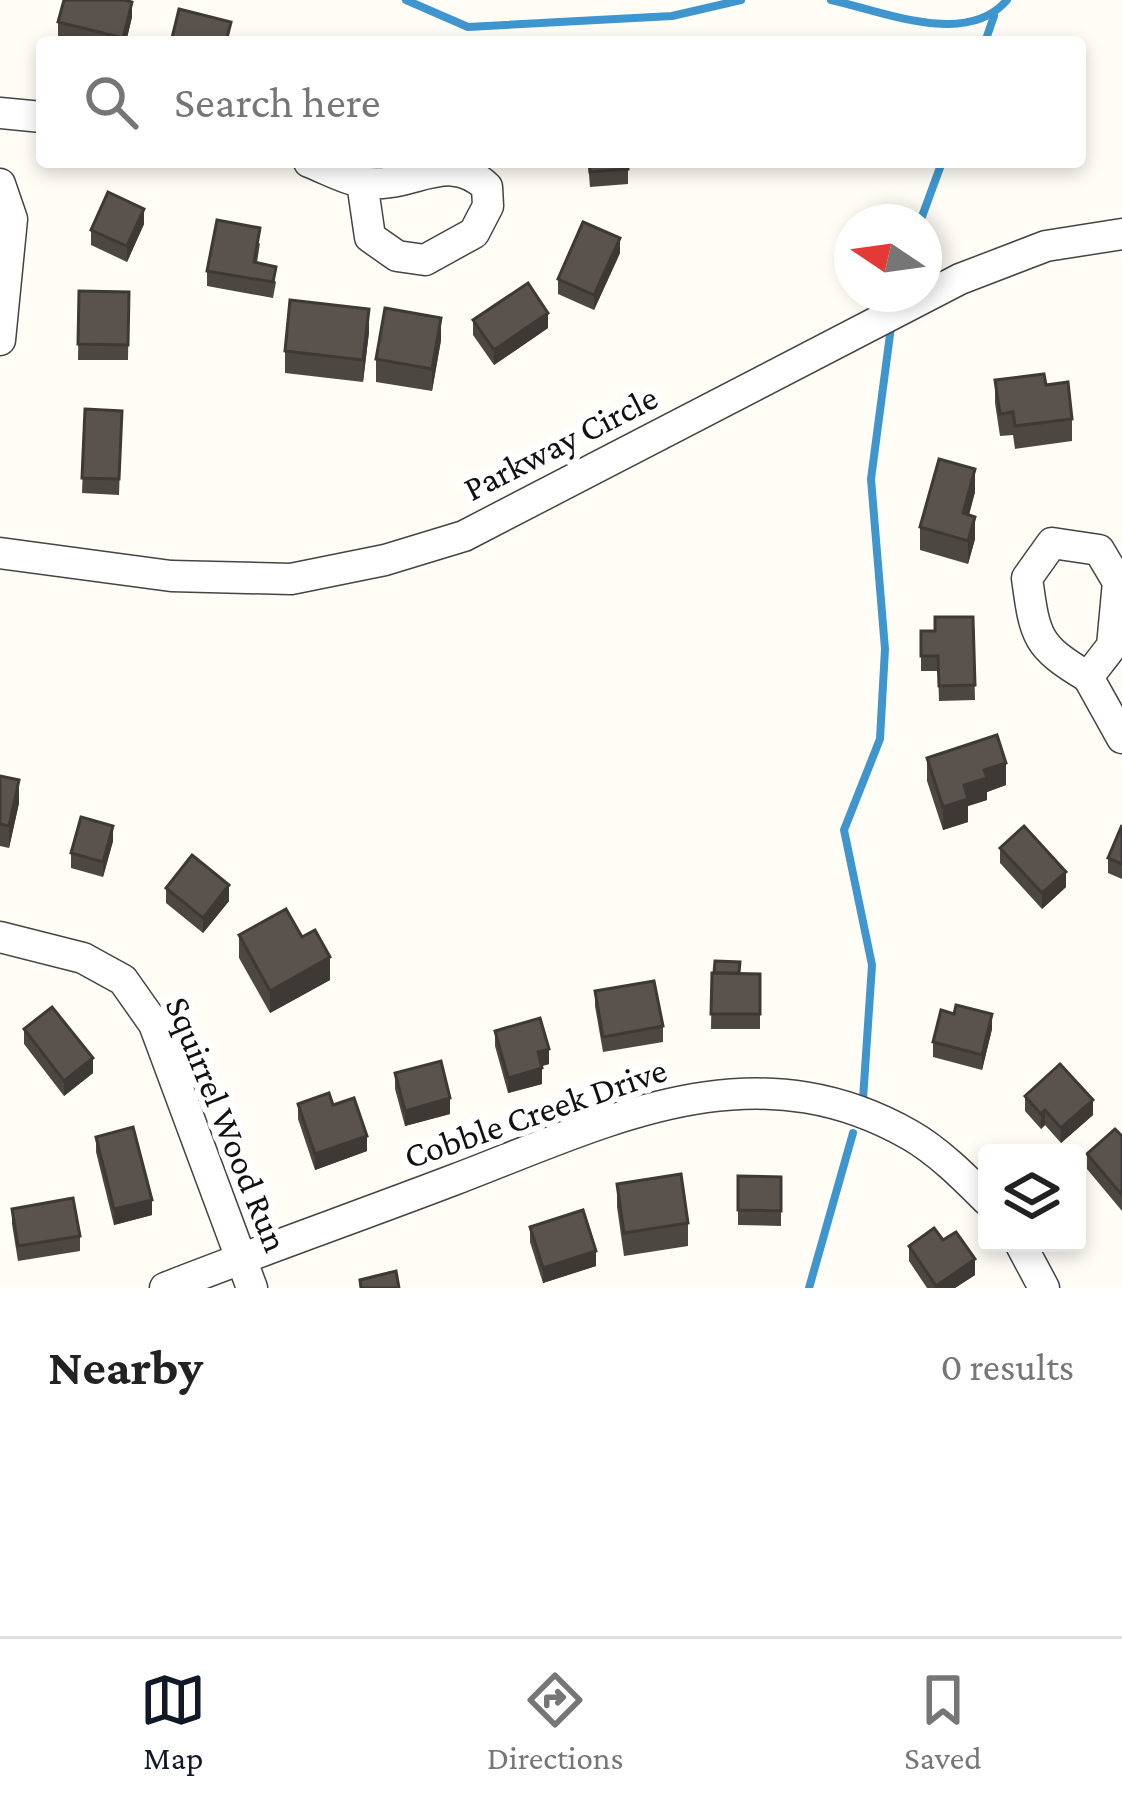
<!DOCTYPE html>
<html lang="en">
<head>
<meta charset="utf-8">
<style>
  :root { --surface:#fff; --page:#f6f6f6; --text:#222; --muted:#767676; --line:#e0e0e0; --accent:#111827 }
  body { margin:0; font-family:"Crimson Pro",serif; background:var(--page); color:var(--text) }
  .controls { position:absolute; right:36px; bottom:36px; display:grid; overflow:hidden; border-radius:12px; box-shadow:0 6px 18px #0003 }
  .controls button { width:108px; height:108px; display:grid; place-items:center; padding:0; border:0; border-bottom:3px solid var(--line); background:var(--surface); color:var(--text); font:60px sans-serif }
  .compass { position:absolute; left:834px; top:204px; width:108px; height:108px; border-radius:50%; background:var(--surface); box-shadow:0 6px 18px #0003; rotate:283deg }
  .list { margin:0; padding:0; list-style:none }
  h2 { display:flex; justify-content:space-between; align-items:center; height:156px; margin:0; padding:0 48px; font-size:51px }
  h2 small { font-size:39px; font-weight:400; color:var(--muted) }
  .icon { flex:none; width:66px; height:66px; fill:none; stroke:currentColor; stroke-width:2; stroke-linecap:round; stroke-linejoin:round }
  .map { position:relative; flex:none; width:1122px; height:1288px; overflow:hidden }
  .search { position:absolute; background:var(--surface); box-shadow:0 6px 18px #0003; left:36px; right:36px; top:36px; height:132px; display:flex; align-items:center; gap:30px; box-sizing:border-box; padding:0 42px; border-radius:12px; color:var(--muted); font-size:45px }
  .sheet { height:348px; background:var(--surface) }
  nav { display:flex; justify-content:space-around; align-items:center; box-sizing:border-box; height:168px; border-top:3px solid var(--line); background:var(--surface); font-size:33px; color:var(--muted) }
  nav a { display:grid; justify-items:center; gap:6px }
  nav .on { color:var(--accent) }
  .map>svg:first-child { display:block }
  .lines { fill:none; stroke-linecap:round; stroke-linejoin:round }
  .stream { stroke:#3f96cf; stroke-width:8 }
  .minor-casing { stroke:#444; stroke-width:33 }
  .minor { stroke:#fff; stroke-width:30 }
  .wall { fill:#4d4742 }
  .shaded-wall { fill:#3f3936 }
  .building { fill:#5a524d; stroke:#3f3936; stroke-width:3 }
  .labels { text-anchor:middle; stroke-width:12; stroke-linejoin:round; paint-order:stroke }
  .street-label { font-size:36px; fill:#111; stroke:#fff }
</style>
</head>
<body>
<div class="map">
<svg width="1122" height="1288" viewBox="0 0 1122 1288">
  <rect width="100%" height="100%" fill="#fffdf5"/>
  <g class="lines">
    <g class="stream">
      <path d="M406 0 468 27 672 16 741 0"/>
      <path d="M831 0C882 11 967 48 1007 0"/>
      <path d="M985 42 994 16"/>
      <path d="M920 222 942 162"/>
      <path d="M863 1099 872 965 844 830 880 739 885 649 871 479 891 327"/>
      <path d="M809 1288 853 1133"/>
    </g>
    <g class="minor-casing">
      <g id="minor">
        <path d="M0 113 42 117"/>
        <path d="M309 162C325 168 344 179 362 182 410 191 447 148 487 187L488 206 474 233 425 260 397 256 370 237 362 182"/>
        <path d="M0 184 12 219 0 340"/>
        <path d="M1052 543 1099 550 1118 582 1112 646 1088 677C1036 646 1035 637 1027 578Z"/>
        <path d="M0 553 171 576 291 579 385 560 464 536 960 279 1046 246 1122 234"/>
        <path d="M1088 677 1122 738"/>
        <path d="M0 937 83 958 123 980 154 1024 252 1288"/>
        <path d="M1020 1243 1044 1288"/>
        <path d="M165 1288C262 1250 359 1216 456 1179 608 1121 752 1045 910 1135 938 1151 964 1177 987 1200"/>
      </g>
    </g>
    <use href="#minor" class="minor"/>
  </g>
  <g class="wall">
    <path d="M132 17 126 42H77L58 37V22Z"/>
    <path d="M588 162H628V184L590 187Z"/>
    <path d="M144 224 127 262 91 245V230Z"/>
    <path d="M260 243 257 263 276 282 273 298 207 286V271Z"/>
    <path d="M620 253 594 310 558 294V279Z"/>
    <path d="M79 291 129 292 128 360H78Z"/>
    <path d="M473 320 548 328 494 365 473 335Z"/>
    <path d="M369 332 363 382 285 373V351Z"/>
    <path d="M441 340 432 391 376 382V359Z"/>
    <path d="M995 380 1046 385 1072 419V441L1015 449 1013 435 1000 436 995 403Z"/>
    <path d="M85 409 122 411 119 495 82 493Z"/>
    <path d="M975 492 969 515 975 539 968 564 920 550V527Z"/>
    <path d="M973 617 975 700 939 701 938 671H921V631H935Z"/>
    <path d="M927 758 1006 785 987 792V800L968 806V822L943 830 927 781Z"/>
    <path d="M0 776 19 803 9 848 0 846Z"/>
    <path d="M1122 825V879L1108 873V858Z"/>
    <path d="M113 841 103 877 71 868V853Z"/>
    <path d="M1000 848 1066 887 1042 909 1000 863Z"/>
    <path d="M166 888 229 901 203 933 166 903Z"/>
    <path d="M239 935 302 937 330 980 270 1013 239 958Z"/>
    <path d="M712 973 760 974V1029H711Z"/>
    <path d="M595 991 663 1026V1042L603 1052 595 1006Z"/>
    <path d="M24 1029 93 1073 64 1096 24 1044Z"/>
    <path d="M992 1029 982 1070 933 1057V1042Z"/>
    <path d="M495 1031 549 1064 542 1066V1084L508 1093 495 1046Z"/>
    <path d="M395 1073 450 1114 405 1126 395 1089Z"/>
    <path d="M1025 1096 1093 1115 1061 1143 1045 1125 1041 1129 1025 1111Z"/>
    <path d="M298 1104 333 1105 367 1151 315 1170 298 1119Z"/>
    <path d="M1122 1136V1211L1087 1169V1154Z"/>
    <path d="M96 1137 152 1215 114 1225 96 1152Z"/>
    <path d="M738 1176 781 1177V1226L738 1225Z"/>
    <path d="M617 1184 688 1223V1246L624 1256 617 1207Z"/>
    <path d="M12 1209 80 1236V1251L18 1261 12 1224Z"/>
    <path d="M530 1227 596 1266 543 1283 530 1242Z"/>
    <path d="M943 1240 975 1275 955 1288H927L909 1261V1246Z"/>
  </g>
  <g class="shaded-wall">
    <path d="M132 2V17L126 42H123Z"/>
    <path d="M144 209V224L127 262V246Z"/>
    <path d="M620 238V253L594 310V295Z"/>
    <path d="M369 309V332L363 382V360Z"/>
    <path d="M548 313V328L494 365V350Z"/>
    <path d="M441 318V340L432 391V369Z"/>
    <path d="M975 469V492L963 536V513Z"/>
    <path d="M975 517V539L968 564V541Z"/>
    <path d="M1006 763V785L987 792V800L968 806V822L943 830V807L964 785 984 770Z"/>
    <path d="M19 780V803L9 848V826Z"/>
    <path d="M113 826V841L103 877V862Z"/>
    <path d="M1066 872V887L1042 909V893Z"/>
    <path d="M229 885V901L203 933V918Z"/>
    <path d="M330 957V980L270 1013V991Z"/>
    <path d="M992 1014V1029L982 1070V1055Z"/>
    <path d="M549 1049V1064L538 1067V1052Z"/>
    <path d="M93 1058V1073L64 1096V1081Z"/>
    <path d="M542 1068V1084L508 1093V1078Z"/>
    <path d="M450 1098V1114L405 1126V1111Z"/>
    <path d="M1093 1100V1115L1061 1143V1128Z"/>
    <path d="M1045 1110V1125L1041 1129V1114Z"/>
    <path d="M367 1136V1151L315 1170V1154Z"/>
    <path d="M152 1200V1215L114 1225V1209Z"/>
    <path d="M596 1251V1266L543 1283V1268Z"/>
    <path d="M975 1259V1275L955 1288H936V1286Z"/>
  </g>
  <g class="building">
    <path d="M64 0H124L132 2 123 38 58 22Z"/>
    <path d="M179 9 231 22 226 42H171Z"/>
    <path d="M589 162H628V169L590 172Z"/>
    <path d="M108 192 144 209 127 246 91 230Z"/>
    <path d="M217 220 260 228 254 262 276 267 273 282 207 271Z"/>
    <path d="M583 222 620 238 594 295 558 279Z"/>
    <path d="M528 283 548 313 494 350 473 320Z"/>
    <path d="M79 291 129 292 128 345 78 344Z"/>
    <path d="M290 300 369 309 363 360 285 351Z"/>
    <path d="M385 308 441 318 432 369 376 359Z"/>
    <path d="M1044 374 1046 385 1068 382 1072 419 1015 426 1013 412 1000 414 995 380Z"/>
    <path d="M85 409 122 411 119 479 82 478Z"/>
    <path d="M939 459 975 469 963 513 975 517 968 541 920 527Z"/>
    <path d="M935 617H973L975 685 939 686 938 656H921V631H935Z"/>
    <path d="M997 735 1006 763 984 770 987 778 964 785 968 799 943 807 927 758Z"/>
    <path d="M0 776 19 780 9 826 0 824Z"/>
    <path d="M81 817 113 826 103 862 71 853Z"/>
    <path d="M1122 825V864L1108 858Z"/>
    <path d="M1024 826 1066 872 1042 893 1000 848Z"/>
    <path d="M192 855 229 885 203 918 166 888Z"/>
    <path d="M286 909 302 937 315 930 330 957 270 991 239 935Z"/>
    <path d="M715 961 740 962 739 973H714Z"/>
    <path d="M712 973 760 974V1014H711Z"/>
    <path d="M654 981 663 1026 603 1037 595 991Z"/>
    <path d="M956 1005 992 1014 982 1055 933 1042 941 1010 954 1014Z"/>
    <path d="M52 1007 93 1058 64 1081 24 1029Z"/>
    <path d="M540 1018 549 1049 538 1052 542 1068 508 1078 495 1031Z"/>
    <path d="M441 1061 450 1098 405 1111 395 1073Z"/>
    <path d="M1060 1064 1093 1100 1061 1128 1045 1110 1041 1114 1025 1096Z"/>
    <path d="M329 1093 333 1105 354 1098 367 1136 315 1154 298 1104Z"/>
    <path d="M133 1127 152 1200 114 1209 96 1137Z"/>
    <path d="M1115 1129 1122 1136V1195L1087 1154Z"/>
    <path d="M681 1174 688 1223 624 1233 617 1184Z"/>
    <path d="M738 1176 781 1177V1211L738 1210Z"/>
    <path d="M73 1198 80 1236 18 1246 12 1209Z"/>
    <path d="M583 1210 596 1251 543 1268 530 1227Z"/>
    <path d="M934 1228 943 1240 956 1232 975 1259 936 1286 909 1246Z"/>
    <path d="M396 1271 399 1288H361L360 1280Z"/>
  </g>
  <g class="labels">
    <g class="street-label">
      <text transform="translate(560 442) rotate(-27)" y="13">Parkway Circle</text>
      <text transform="translate(535 1112) rotate(-19)" y="13">Cobble Creek Drive</text>
      <text transform="translate(228 1124) rotate(68)" y="13">Squirrel Wood Run</text>
    </g>
  </g>
</svg>
<div class="controls">
<button><svg class="icon" aria-label="layers" viewBox="0 0 24 24"><path d="M12 4l9 5-9 5-9-5zM3 14l9 5 9-5"/></svg></button>
</div>
<svg class="compass" viewBox="-18 -18 36 36"><path d="M0-13l5 13h-10z" fill="#e53935"/><path d="M0 13l5-13h-10z" fill="#767676"/></svg>
<div class="search"><svg class="icon" aria-label="search" viewBox="0 0 24 24"><circle cx="10" cy="10" r="6"/><path d="M15 15l6 6"/></svg>Search here</div>
</div>
<section class="sheet">
<h2>Nearby<small>0 results</small></h2>
<ul class="list">
</ul>
</section>
<nav>
<a class="on"><svg class="icon" aria-label="map" viewBox="0 0 24 24"><path d="M3 6l6-2 6 2 6-2v14l-6 2-6-2-6 2zM9 4v14M15 6v14"/></svg>Map</a>
<a><svg class="icon" aria-label="directions" viewBox="0 0 24 24"><path d="M12 3l9 9-9 9-9-9zM9 14v-3h6M13 9l2 2-2 2"/></svg>Directions</a>
<a><svg class="icon" aria-label="saved" viewBox="0 0 24 24"><path d="M7 4h10v16l-5-4-5 4z"/></svg>Saved</a>
</nav>
</body>
</html>
